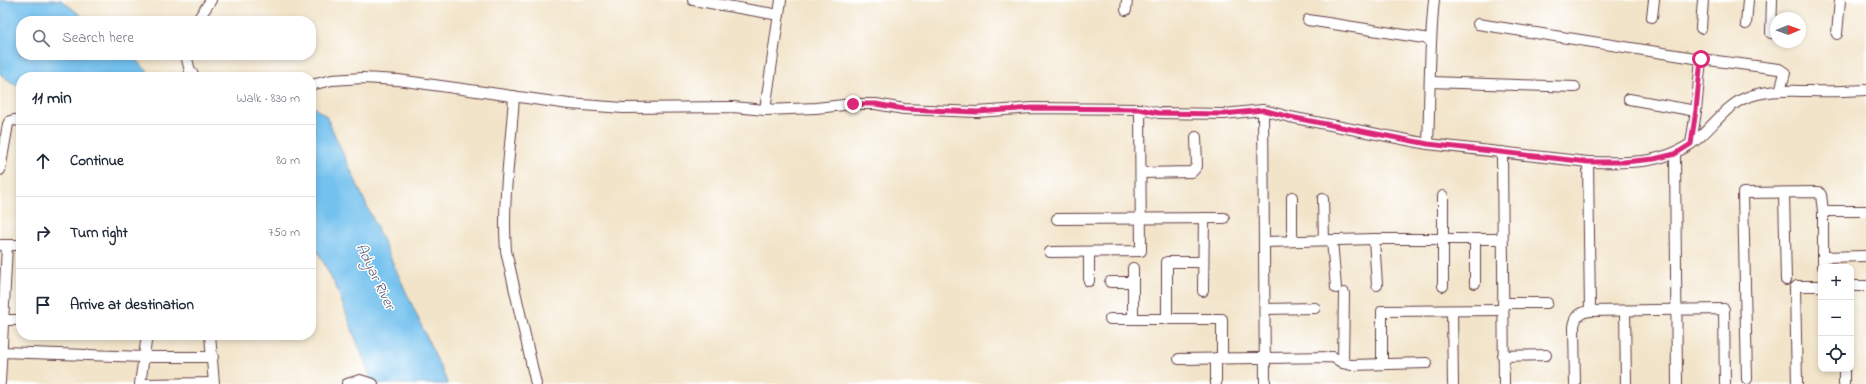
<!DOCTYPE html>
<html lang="en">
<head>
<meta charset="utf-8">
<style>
  :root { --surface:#fff; --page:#f6f6f7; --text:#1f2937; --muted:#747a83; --line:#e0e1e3 }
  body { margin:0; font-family:"Indie Flower",sans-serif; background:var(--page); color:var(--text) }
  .controls { position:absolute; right:12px; bottom:12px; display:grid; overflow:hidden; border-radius:8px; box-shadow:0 2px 6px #0003 }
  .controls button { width:36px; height:36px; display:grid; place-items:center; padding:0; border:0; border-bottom:1px solid var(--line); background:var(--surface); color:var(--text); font:20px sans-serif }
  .compass { position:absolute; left:1770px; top:12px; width:36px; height:36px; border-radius:50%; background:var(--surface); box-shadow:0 2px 6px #0003; rotate:89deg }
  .stop { position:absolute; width:12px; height:12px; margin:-9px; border:3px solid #db2777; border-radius:50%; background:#fff }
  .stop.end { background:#db2777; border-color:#fff; box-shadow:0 1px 4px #0008 }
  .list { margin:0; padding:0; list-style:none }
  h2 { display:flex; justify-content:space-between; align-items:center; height:52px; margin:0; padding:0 16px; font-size:17px }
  h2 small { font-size:13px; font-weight:400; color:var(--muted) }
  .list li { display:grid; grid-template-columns:26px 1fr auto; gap:12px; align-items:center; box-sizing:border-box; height:72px; padding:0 16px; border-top:1px solid var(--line) }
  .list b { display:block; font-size:15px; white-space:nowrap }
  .list em { font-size:13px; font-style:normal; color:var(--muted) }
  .icon { flex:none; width:22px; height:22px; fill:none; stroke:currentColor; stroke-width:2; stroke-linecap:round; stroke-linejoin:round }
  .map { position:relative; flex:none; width:1866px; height:384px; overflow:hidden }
  .search { position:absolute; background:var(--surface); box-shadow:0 2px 6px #0003; left:16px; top:16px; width:300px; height:44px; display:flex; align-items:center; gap:10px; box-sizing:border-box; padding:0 14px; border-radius:16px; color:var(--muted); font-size:15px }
  .panel { position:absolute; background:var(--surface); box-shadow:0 2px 6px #0003; left:16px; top:72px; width:300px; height:268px; border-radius:16px }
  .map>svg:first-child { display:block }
  .water { fill:#73c1ee; stroke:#5e708c }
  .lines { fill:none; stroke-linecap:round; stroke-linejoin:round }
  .minor-casing { stroke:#633d43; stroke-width:12 }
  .minor { stroke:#fff; stroke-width:10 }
  .route { stroke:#db2777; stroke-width:5 }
  .labels { text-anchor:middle; stroke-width:3; stroke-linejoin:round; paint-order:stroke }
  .water-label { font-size:15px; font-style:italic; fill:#58586f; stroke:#fff }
</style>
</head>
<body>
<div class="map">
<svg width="1866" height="384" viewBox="0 0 1866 384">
  <rect width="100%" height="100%" fill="#fff"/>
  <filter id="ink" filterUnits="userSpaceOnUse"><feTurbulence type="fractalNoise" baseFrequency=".025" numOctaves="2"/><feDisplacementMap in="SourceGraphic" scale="8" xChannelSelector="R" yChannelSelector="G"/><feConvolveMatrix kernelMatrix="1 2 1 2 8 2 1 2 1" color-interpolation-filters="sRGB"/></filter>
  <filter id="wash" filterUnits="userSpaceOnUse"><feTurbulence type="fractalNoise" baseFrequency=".012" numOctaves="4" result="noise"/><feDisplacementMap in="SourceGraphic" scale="16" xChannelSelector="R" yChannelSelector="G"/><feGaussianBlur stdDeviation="0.9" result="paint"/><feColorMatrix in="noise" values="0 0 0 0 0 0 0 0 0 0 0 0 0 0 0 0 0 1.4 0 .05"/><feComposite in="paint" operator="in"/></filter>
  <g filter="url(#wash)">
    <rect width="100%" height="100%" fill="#f2e4c9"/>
    <g class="water">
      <path d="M0 0H61L88 21H21V55H130L154 77H21V89L0 74Z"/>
      <path d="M311 105 326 116 448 384H373L337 289 311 238Z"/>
    </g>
  </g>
  <g filter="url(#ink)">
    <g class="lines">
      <g class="minor-casing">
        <g id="minor">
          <path d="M693 0 779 15"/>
          <path d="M1126 10 1127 0"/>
          <path d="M1652 17 1654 0"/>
          <path d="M1308 20 1430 39"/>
          <path d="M197 21 211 0"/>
          <path d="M1478 24 1701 59 1779 69 1785 73 1780 91"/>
          <path d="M1746 24 1748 0"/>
          <path d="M1701 28 1703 0"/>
          <path d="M1771 33 1772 0"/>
          <path d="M1837 34 1840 0"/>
          <path d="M186 55 190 71 195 77"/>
          <path d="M1431 82 1575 87"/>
          <path d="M311 85 332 80 363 78 398 80 569 104 623 108 733 107 765 110 816 108 853 104H876L904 109 977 112 1032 108 1140 109 1159 113 1224 114 1263 110 1290 117 1428 144 1588 162C1630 163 1669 165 1702 135 1716 122 1728 105 1745 98 1766 89 1790 91 1811 91 1830 92 1848 91 1866 90"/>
          <path d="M514 96C511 148 502 199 506 251L536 384"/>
          <path d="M1629 99 1696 111"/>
          <path d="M765 110 781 0"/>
          <path d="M1263 110 1265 384"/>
          <path d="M1428 144C1430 96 1429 48 1434 0"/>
          <path d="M1691 144 1696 111 1701 59"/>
          <path d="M1502 152 1504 384"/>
          <path d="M1675 154 1677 384"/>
          <path d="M1588 162 1590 311"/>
          <path d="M0 170 8 124 10 121 14 120 21 121"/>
          <path d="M1141 173 1192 172 1197 166 1196 137"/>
          <path d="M1784 193 1786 280"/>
          <path d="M1292 197V241"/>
          <path d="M1323 199 1324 240"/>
          <path d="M1823 211V267"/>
          <path d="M1057 219 1224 218"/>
          <path d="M1374 239 1377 285"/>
          <path d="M1475 239V283"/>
          <path d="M1332 240 1336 288"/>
          <path d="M1264 242 1374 239H1502"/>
          <path d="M1 245H21"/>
          <path d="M1050 252 1141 251 1140 109"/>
          <path d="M1823 257 1866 256"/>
          <path d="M1089 281V252"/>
          <path d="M1110 282H1133"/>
          <path d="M1443 286V196"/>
          <path d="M1851 286H1866"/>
          <path d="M1203 291 1204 218"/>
          <path d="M1503 303H1547"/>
          <path d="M1265 309 1315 308"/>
          <path d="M1452 311 1453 384"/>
          <path d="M1625 311 1626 384"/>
          <path d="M1110 319H1222V358"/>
          <path d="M1133 319V268"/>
          <path d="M1167 319V262H1203"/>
          <path d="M4 320H21"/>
          <path d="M210 335 214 384"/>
          <path d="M2 352 144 357H213"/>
          <path d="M1503 356 1546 355"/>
          <path d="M1216 358V384"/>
          <path d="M1179 359 1333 357 1343 363 1351 365 1427 363"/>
          <path d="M1343 363 1344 293"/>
          <path d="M1382 364V311L1503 310"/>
          <path d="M1844 369V384"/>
          <path d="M1747 379 1743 193 1819 192 1821 195 1823 211H1866"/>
          <path d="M0 383 7 246"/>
          <path d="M140 384 214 383"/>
          <path d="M140 384 147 335"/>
          <path d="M347 384 360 380 373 384"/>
          <path d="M1575 384 1574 327C1575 317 1580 312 1590 311L1724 309 1725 384"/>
          <path d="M1797 384 1795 288 1797 286H1821"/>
        </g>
      </g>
      <use href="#minor" class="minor"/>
    </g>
  </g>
  <g class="lines" filter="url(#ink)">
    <path class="route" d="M853 104H876L904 109 977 112 1032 108 1140 109 1158 113 1224 114 1263 110 1290 117 1428 144 1588 162H1624L1654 159 1675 154 1691 144 1696 110 1701 59"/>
  </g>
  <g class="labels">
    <g class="water-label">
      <text transform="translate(376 276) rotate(64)" y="5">Adyar River</text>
    </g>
  </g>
</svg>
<div class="controls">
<button>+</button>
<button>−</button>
<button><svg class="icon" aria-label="locate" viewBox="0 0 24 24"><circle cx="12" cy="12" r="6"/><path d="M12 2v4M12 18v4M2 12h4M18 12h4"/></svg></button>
</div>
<svg class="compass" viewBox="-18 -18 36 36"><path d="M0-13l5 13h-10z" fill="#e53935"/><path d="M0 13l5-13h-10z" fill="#747a83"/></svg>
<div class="stop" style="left:1701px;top:59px"></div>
<div class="stop end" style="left:853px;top:104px"></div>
<div class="search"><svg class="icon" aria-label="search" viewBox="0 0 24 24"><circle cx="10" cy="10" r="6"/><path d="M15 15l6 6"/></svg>Search here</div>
<section class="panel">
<h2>11 min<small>Walk · 830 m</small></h2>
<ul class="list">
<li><svg class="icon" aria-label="ahead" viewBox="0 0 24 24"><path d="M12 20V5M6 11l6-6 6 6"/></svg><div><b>Continue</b></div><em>80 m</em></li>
<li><svg class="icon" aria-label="right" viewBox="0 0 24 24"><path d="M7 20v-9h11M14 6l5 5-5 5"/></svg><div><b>Turn right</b></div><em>750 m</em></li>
<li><svg class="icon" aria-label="arrive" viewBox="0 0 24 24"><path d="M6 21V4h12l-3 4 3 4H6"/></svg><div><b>Arrive at destination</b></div></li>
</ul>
</section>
</div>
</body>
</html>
